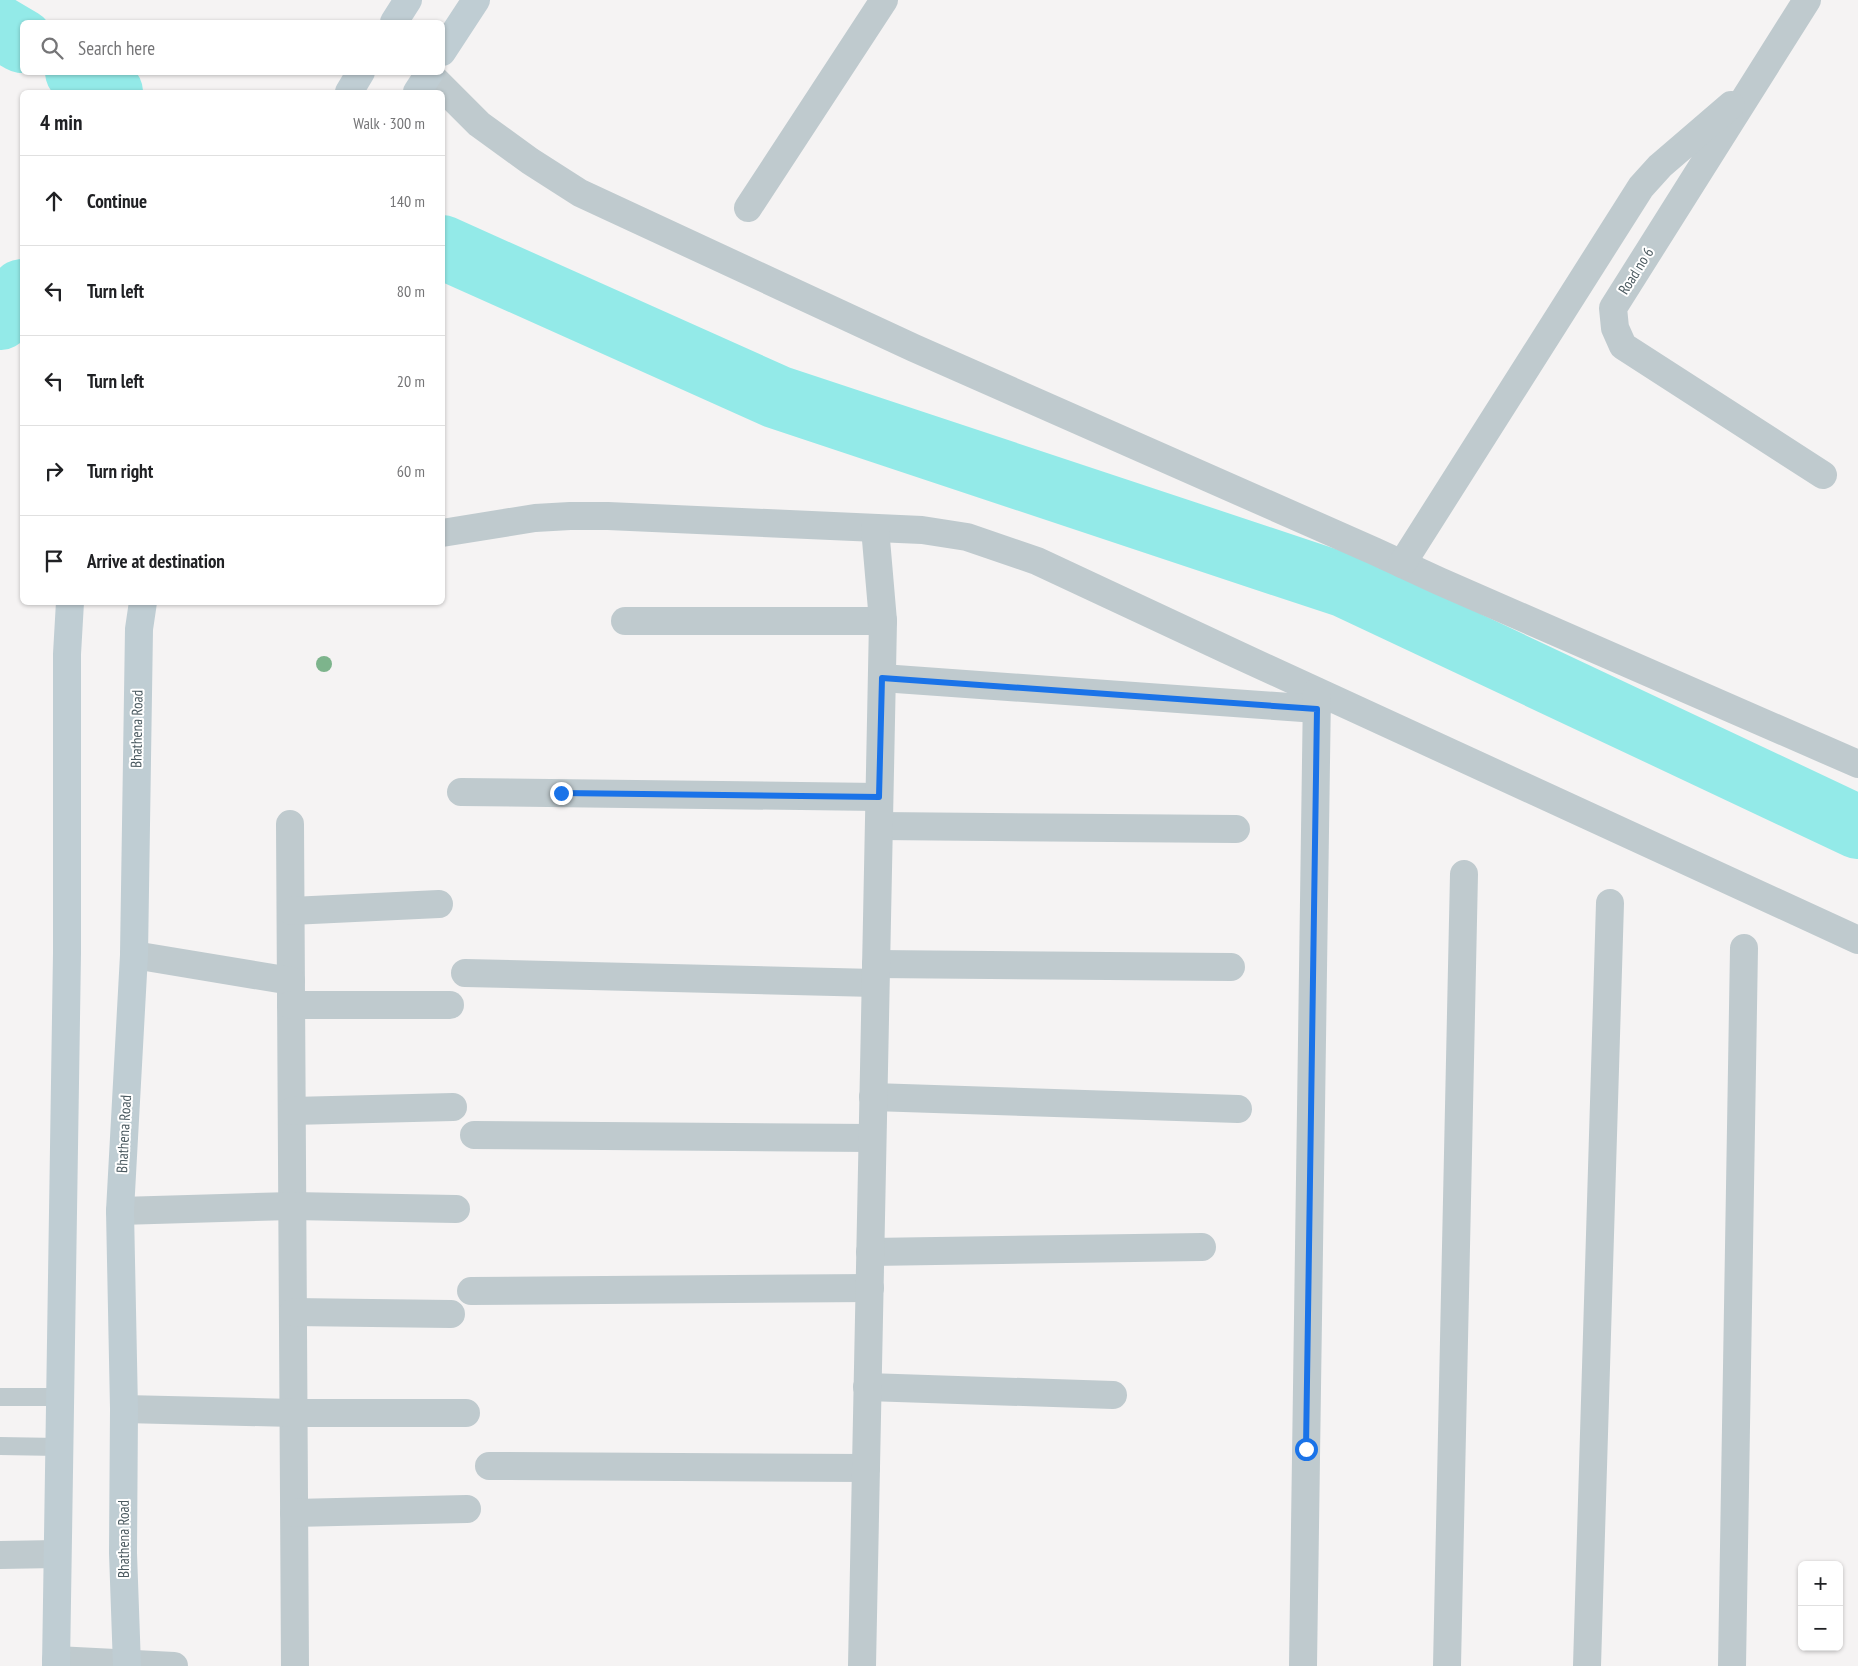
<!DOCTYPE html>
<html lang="en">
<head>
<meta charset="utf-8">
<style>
  :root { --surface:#fff; --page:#f6f6f6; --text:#202124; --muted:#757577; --line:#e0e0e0 }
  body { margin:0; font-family:"PT Sans Narrow",sans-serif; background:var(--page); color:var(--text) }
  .controls { position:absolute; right:15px; bottom:15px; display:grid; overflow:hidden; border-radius:8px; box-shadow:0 1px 4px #0004 }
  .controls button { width:45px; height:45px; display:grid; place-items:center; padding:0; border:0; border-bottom:1px solid var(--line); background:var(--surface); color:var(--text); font:25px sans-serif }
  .stop { position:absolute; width:15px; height:15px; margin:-11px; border:4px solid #1a73e8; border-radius:50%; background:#fff }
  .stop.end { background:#1a73e8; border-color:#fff; box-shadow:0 1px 5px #0008 }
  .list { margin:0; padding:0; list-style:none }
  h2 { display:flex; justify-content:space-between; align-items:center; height:65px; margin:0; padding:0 20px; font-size:21px }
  h2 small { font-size:16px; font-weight:400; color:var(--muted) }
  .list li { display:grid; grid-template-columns:32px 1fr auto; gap:15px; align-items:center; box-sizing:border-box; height:90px; padding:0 20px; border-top:1px solid var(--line) }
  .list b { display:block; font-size:19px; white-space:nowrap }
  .list em { font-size:16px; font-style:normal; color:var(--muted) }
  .icon { flex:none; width:28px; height:28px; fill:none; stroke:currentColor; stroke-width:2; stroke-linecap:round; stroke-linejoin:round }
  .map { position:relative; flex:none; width:1858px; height:1666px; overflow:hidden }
  .search { position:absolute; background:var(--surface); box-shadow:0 1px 4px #0004; left:20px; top:20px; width:425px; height:55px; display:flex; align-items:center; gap:12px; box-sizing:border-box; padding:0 18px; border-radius:8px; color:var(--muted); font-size:19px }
  .panel { position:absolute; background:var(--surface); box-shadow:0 1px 4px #0004; left:20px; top:90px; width:425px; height:515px; border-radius:8px }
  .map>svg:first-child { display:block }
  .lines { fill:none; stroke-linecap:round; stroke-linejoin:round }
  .river { stroke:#93eae8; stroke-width:64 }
  .lane { stroke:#bfcace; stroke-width:18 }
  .street { stroke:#bfcace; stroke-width:28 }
  .secondary { stroke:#bfcdd3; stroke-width:28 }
  .tree { fill:#7db48c }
  .route { stroke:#1a73e8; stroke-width:6 }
  .labels { text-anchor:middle; stroke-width:4; stroke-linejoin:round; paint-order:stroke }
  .street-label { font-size:15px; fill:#4b5a60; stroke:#fff }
</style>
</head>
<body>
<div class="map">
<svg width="1858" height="1666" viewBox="0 0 1858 1666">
  <rect width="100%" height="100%" fill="#f5f3f3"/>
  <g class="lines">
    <g class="river">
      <path d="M0 28 22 41"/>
      <path d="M77 72 111 92"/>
      <path d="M442 247 777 397 1346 586 1858 827"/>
      <path d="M0 318 22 291"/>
    </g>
    <g class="lane">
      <path d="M0 1397H60"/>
      <path d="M0 1446 59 1447"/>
    </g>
    <g class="street">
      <path d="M1807 0 1613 308 1615 328 1623 346 1823 475"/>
      <path d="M429 74 479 124 530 161 580 193 914 348 1374 551 1439 581 1858 764"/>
      <path d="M748 208 884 0"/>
      <path d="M442 533 535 518 570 516H608L922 530 967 537 1037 561 1236 654 1858 940"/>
      <path d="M1402 564 1641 187 1660 166 1731 105"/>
      <path d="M625 621H883"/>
      <path d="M882 678 1317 709"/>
      <path d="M461 792 879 797"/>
      <path d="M290 824 295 1666"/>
      <path d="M879 826 1236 829"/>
      <path d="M291 911 439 904"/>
      <path d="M134 955 291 981"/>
      <path d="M876 964 1231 967"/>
      <path d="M465 973 875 983"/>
      <path d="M291 1005H450"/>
      <path d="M873 1097 1238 1109"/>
      <path d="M292 1111 453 1107"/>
      <path d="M474 1135 872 1138"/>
      <path d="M120 1211 292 1206 456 1209"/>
      <path d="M870 1252 1202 1247"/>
      <path d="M471 1291 870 1288"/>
      <path d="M293 1312 451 1314"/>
      <path d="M867 1387 1113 1395"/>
      <path d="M124 1409 293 1413H466"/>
      <path d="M489 1466 866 1468"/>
      <path d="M294 1513 467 1509"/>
      <path d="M0 1555 57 1554"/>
      <path d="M56 1660 174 1666"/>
      <path d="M862 1666 883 621 875 528"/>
      <path d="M1303 1666 1317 692"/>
      <path d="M1447 1666 1464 874"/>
      <path d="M1587 1666 1610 903"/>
      <path d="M1732 1666 1744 948"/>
    </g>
    <g class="secondary">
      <path d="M394 22 408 0"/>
      <path d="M442 52 476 0"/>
      <path d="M349 92 361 72"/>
      <path d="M417 92 430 72"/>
      <path d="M56 1666 67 953V654L70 602"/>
      <path d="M127 1666 123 1553 124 1409 120 1211 134 955 139 629 143 602"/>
    </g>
  </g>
  <circle class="tree" cx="324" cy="664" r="8"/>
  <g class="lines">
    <path class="route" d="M561 793 879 797 882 678 1317 709 1306 1449"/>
  </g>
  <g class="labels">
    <g class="street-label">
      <text transform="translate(1636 271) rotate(-58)" y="5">Road no 6</text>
      <text transform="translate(137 729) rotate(-89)" y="5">Bhathena Road</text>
      <text transform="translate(124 1134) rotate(-87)" y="5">Bhathena Road</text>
      <text transform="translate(124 1539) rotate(-90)" y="5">Bhathena Road</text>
    </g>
  </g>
</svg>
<div class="controls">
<button>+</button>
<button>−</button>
</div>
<div class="stop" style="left:1306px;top:1449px"></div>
<div class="stop end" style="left:561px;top:793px"></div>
<div class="search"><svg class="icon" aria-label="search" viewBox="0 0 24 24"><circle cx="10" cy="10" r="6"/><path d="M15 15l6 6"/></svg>Search here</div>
<section class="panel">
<h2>4 min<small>Walk · 300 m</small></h2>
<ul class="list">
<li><svg class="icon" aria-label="ahead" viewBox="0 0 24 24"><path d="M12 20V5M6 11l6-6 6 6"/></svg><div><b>Continue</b></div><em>140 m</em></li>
<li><svg class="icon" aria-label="left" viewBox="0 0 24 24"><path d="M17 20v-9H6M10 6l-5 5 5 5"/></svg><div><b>Turn left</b></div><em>80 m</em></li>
<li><svg class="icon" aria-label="left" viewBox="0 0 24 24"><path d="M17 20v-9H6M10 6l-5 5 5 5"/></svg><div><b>Turn left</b></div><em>20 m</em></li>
<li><svg class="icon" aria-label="right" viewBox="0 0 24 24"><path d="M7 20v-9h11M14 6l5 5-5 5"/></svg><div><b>Turn right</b></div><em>60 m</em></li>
<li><svg class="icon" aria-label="arrive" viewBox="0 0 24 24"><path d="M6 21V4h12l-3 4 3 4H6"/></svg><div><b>Arrive at destination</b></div></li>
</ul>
</section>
</div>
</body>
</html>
